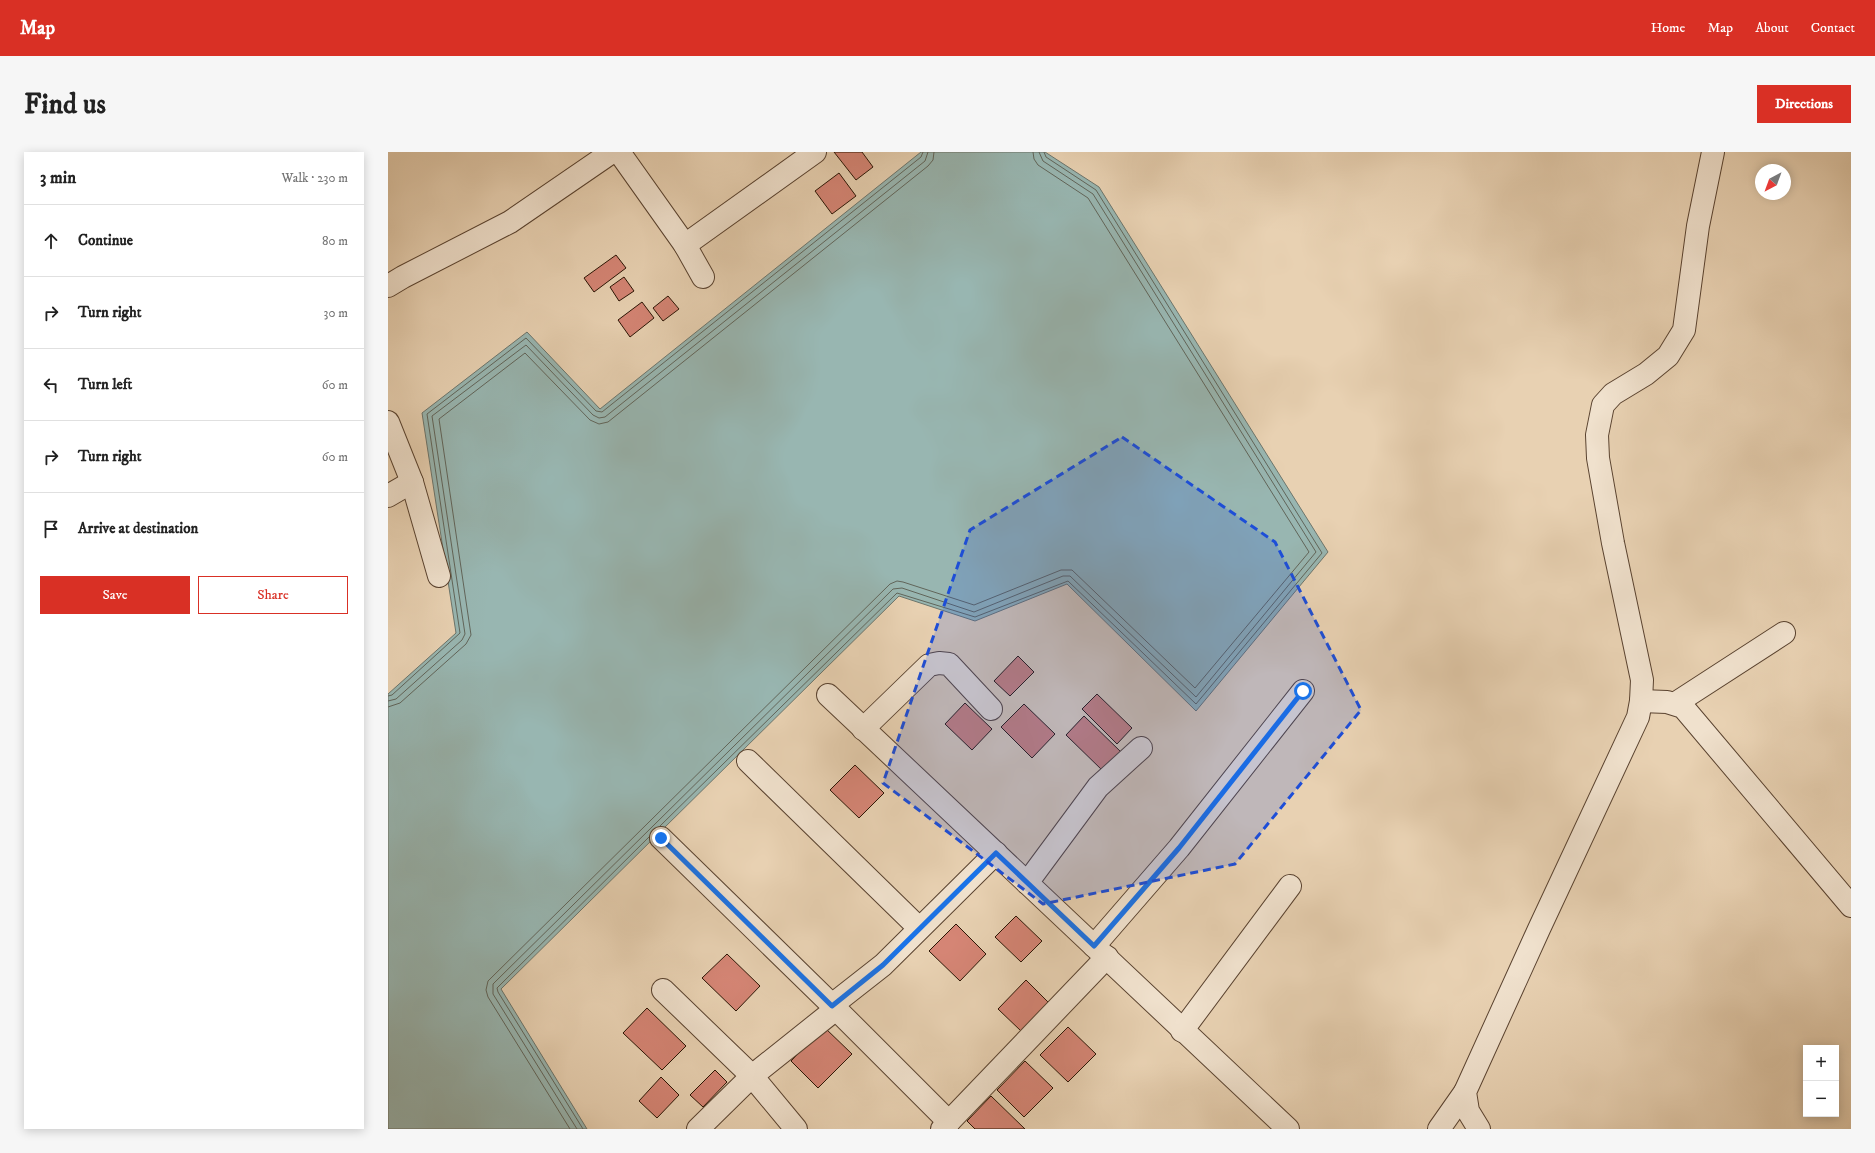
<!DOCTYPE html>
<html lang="en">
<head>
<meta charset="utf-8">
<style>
  :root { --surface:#fff; --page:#f6f6f6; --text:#222; --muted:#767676; --line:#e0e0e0; --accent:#d93025 }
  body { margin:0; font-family:"IM FELL DW Pica",serif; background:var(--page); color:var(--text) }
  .controls { position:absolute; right:12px; bottom:12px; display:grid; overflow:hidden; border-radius:0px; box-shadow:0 2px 10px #0003 }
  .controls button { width:36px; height:36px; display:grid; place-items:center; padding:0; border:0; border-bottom:1px solid var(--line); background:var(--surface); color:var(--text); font:20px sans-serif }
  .compass { position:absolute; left:1367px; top:12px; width:36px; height:36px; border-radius:50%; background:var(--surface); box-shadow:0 2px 10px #0003; rotate:221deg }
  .stop { position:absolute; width:12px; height:12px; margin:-9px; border:3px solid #1a73e8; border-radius:50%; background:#fff }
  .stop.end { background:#1a73e8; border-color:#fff; box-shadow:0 1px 4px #0008 }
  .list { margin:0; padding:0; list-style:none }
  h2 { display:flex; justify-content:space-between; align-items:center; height:52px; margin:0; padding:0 16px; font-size:17px }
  h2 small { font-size:13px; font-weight:400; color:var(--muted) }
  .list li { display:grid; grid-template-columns:26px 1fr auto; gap:12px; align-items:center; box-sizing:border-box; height:72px; padding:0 16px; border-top:1px solid var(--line) }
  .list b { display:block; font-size:15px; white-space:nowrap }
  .list em { font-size:13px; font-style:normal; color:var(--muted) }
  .actions { display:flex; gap:8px; padding:12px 16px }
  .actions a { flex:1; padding:9px 0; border:1px solid var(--accent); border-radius:0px; text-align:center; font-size:14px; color:var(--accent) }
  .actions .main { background:var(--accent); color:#fff }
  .icon { flex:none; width:22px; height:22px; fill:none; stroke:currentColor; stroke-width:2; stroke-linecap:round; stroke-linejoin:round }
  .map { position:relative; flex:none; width:1463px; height:977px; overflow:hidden; border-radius:0px }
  header { display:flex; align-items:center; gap:24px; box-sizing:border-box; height:56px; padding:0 20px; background:var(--accent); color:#fff }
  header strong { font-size:19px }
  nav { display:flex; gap:22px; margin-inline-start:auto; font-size:14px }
  .intro { display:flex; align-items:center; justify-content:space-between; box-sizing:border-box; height:96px; padding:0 24px }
  h1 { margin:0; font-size:28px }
  .button { padding:10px 18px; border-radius:0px; background:var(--accent); color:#fff; font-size:14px; font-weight:700 }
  main { display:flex; gap:24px; padding:0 24px }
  aside { flex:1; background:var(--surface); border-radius:0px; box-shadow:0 2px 10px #0003 }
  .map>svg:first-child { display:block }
  .water { fill:#98b6b1; stroke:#6c756c }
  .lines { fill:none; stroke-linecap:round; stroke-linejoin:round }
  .shore { stroke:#61655a; stroke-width:1 }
  .building { fill:#d58575; stroke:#2a1404 }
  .minor-casing { stroke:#5a4330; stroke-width:24 }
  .minor { stroke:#f0e1cd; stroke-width:22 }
  .route { stroke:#1a73e8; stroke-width:5 }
  .marked { fill:#1d4ed8; fill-opacity:0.2; stroke:#1d4ed8; stroke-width:3; stroke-dasharray:8 5; stroke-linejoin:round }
</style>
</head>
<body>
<header>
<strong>Map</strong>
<nav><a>Home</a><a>Map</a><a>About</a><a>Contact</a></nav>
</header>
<div class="intro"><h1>Find us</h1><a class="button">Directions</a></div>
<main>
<aside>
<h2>3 min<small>Walk · 230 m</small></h2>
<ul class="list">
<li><svg class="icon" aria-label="ahead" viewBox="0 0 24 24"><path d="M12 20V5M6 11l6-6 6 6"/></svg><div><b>Continue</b></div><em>80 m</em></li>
<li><svg class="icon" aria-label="right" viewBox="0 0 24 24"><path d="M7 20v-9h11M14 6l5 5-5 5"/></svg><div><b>Turn right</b></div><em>30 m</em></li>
<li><svg class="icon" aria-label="left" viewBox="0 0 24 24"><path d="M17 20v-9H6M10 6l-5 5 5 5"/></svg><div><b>Turn left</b></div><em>60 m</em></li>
<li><svg class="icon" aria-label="right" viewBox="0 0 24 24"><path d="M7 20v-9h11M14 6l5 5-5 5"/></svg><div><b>Turn right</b></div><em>60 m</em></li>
<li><svg class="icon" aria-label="arrive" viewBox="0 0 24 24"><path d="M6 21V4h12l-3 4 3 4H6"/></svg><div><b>Arrive at destination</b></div></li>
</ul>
<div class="actions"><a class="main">Save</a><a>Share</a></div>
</aside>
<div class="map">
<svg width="1463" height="977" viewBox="0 0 1463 977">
  <rect width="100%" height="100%" fill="#e8d1b2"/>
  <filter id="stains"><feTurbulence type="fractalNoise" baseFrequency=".005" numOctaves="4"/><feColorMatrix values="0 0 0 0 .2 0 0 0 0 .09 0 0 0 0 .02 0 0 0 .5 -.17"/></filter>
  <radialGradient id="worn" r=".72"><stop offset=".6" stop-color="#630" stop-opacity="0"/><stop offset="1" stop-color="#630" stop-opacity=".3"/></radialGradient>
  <path class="water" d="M533 0H657L711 35 940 400 808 559 679 432 587 469 511 444 113 837 199 977H0V542L68 481 34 261 139 180 212 257Z"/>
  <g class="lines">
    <g class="shore">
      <path d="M0 544 4 543 72 481 39 262 138 186 208 259 214 260 533 5 535 0"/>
      <path d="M0 549 8 547 74 488 77 482 44 264 138 193 205 263 211 266 217 265 537 9 540 0"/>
      <path d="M0 555 12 551 78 492 83 483 51 267 137 201 202 268 211 272 220 270 540 14 545 8 546 0"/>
      <path d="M272 674 509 441 587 465 680 429 808 552 934 401 708 38 658 5 656 0"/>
      <path d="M182 977 100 845 98 838 100 829 502 432 509 429 515 430 586 453 673 418H684L807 536 921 400 700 46 650 13 646 7 645 0"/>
      <path d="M189 977 105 842V832L505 437 514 436 586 460 675 424H682L808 545 928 400 705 42 655 9 651 0"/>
      <path d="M195 977 110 840 109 836 261 685"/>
    </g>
  </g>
  <g class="building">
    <path d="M446 0H474L485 15 468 28Z"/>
    <path d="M451 21 468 44 444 62 427 39Z"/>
    <path d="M228 103 238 116 206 140 196 126Z"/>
    <path d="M236 125 246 139 231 149 222 135Z"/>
    <path d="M280 144 291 157 275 169 265 156Z"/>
    <path d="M254 150 266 166 242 185 230 168Z"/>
    <path d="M630 504 646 520 622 544 606 529Z"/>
    <path d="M709 542 744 576 729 592 694 557Z"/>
    <path d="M577 551 604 577 584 598 557 572Z"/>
    <path d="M636 552 667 582 644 606 613 575Z"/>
    <path d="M696 564 733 600 715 619 678 583Z"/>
    <path d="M467 613 496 641 471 666 442 638Z"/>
    <path d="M628 764 654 789 633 810 607 785Z"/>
    <path d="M568 772 598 802 572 829 541 799Z"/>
    <path d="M339 802 372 834 348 859 314 826Z"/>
    <path d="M638 828 661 851 633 879 610 857Z"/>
    <path d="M259 856 298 894 274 918 235 881Z"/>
    <path d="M436 875 464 902 430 936 403 909Z"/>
    <path d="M680 875 708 902 680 930 652 903Z"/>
    <path d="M637 909 665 936 636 965 609 938Z"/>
    <path d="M327 918 339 930 315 955 302 943Z"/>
    <path d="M273 925 291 943 269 966 251 949Z"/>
    <path d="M603 944 637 977H587L579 969Z"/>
  </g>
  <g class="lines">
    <g class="minor-casing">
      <g id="minor">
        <path d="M231 0 297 93 315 125"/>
        <path d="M297 93 427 0"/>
        <path d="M0 134 15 125 122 70 224 0"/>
        <path d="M0 270 24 330 51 424"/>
        <path d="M0 344 24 330"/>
        <path d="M440 543 900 977"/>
        <path d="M1253 549 1279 550 1295 555 1463 754"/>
        <path d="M1288 551 1396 481"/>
        <path d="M475 577 541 513 551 511 561 512 603 557"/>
        <path d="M360 609 531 776"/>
        <path d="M273 686 444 853 561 970"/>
        <path d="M639 731 710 635 753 596"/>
        <path d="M706 794 791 696 915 539"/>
        <path d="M275 838 364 924 408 977"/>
        <path d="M444 853 495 813 608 701"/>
        <path d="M794 879 902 734"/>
        <path d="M310 977 364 924 448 857"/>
        <path d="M554 977 719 805"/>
        <path d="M1051 977 1077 940"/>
        <path d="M1091 977 1080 959 1077 940 1151 777 1250 565 1253 549 1254 528 1225 391 1210 306 1209 283 1215 253 1225 242 1258 222 1280 204 1296 178 1310 74 1325 0"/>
      </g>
    </g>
    <use href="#minor" class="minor"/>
  </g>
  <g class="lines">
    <path class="route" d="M273 686 444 854 495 813 608 701 706 794 791 696 915 539"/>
  </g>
  <path class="marked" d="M734 285 887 390 973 558 847 712 655 752 495 631 582 378Z"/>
  <rect width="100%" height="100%" filter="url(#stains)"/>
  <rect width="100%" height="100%" fill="url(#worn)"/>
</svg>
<div class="controls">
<button>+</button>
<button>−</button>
</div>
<svg class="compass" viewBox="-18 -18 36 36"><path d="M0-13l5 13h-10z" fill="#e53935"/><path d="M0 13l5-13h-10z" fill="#767676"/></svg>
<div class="stop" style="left:915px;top:539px"></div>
<div class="stop end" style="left:273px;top:686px"></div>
</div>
</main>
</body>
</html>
